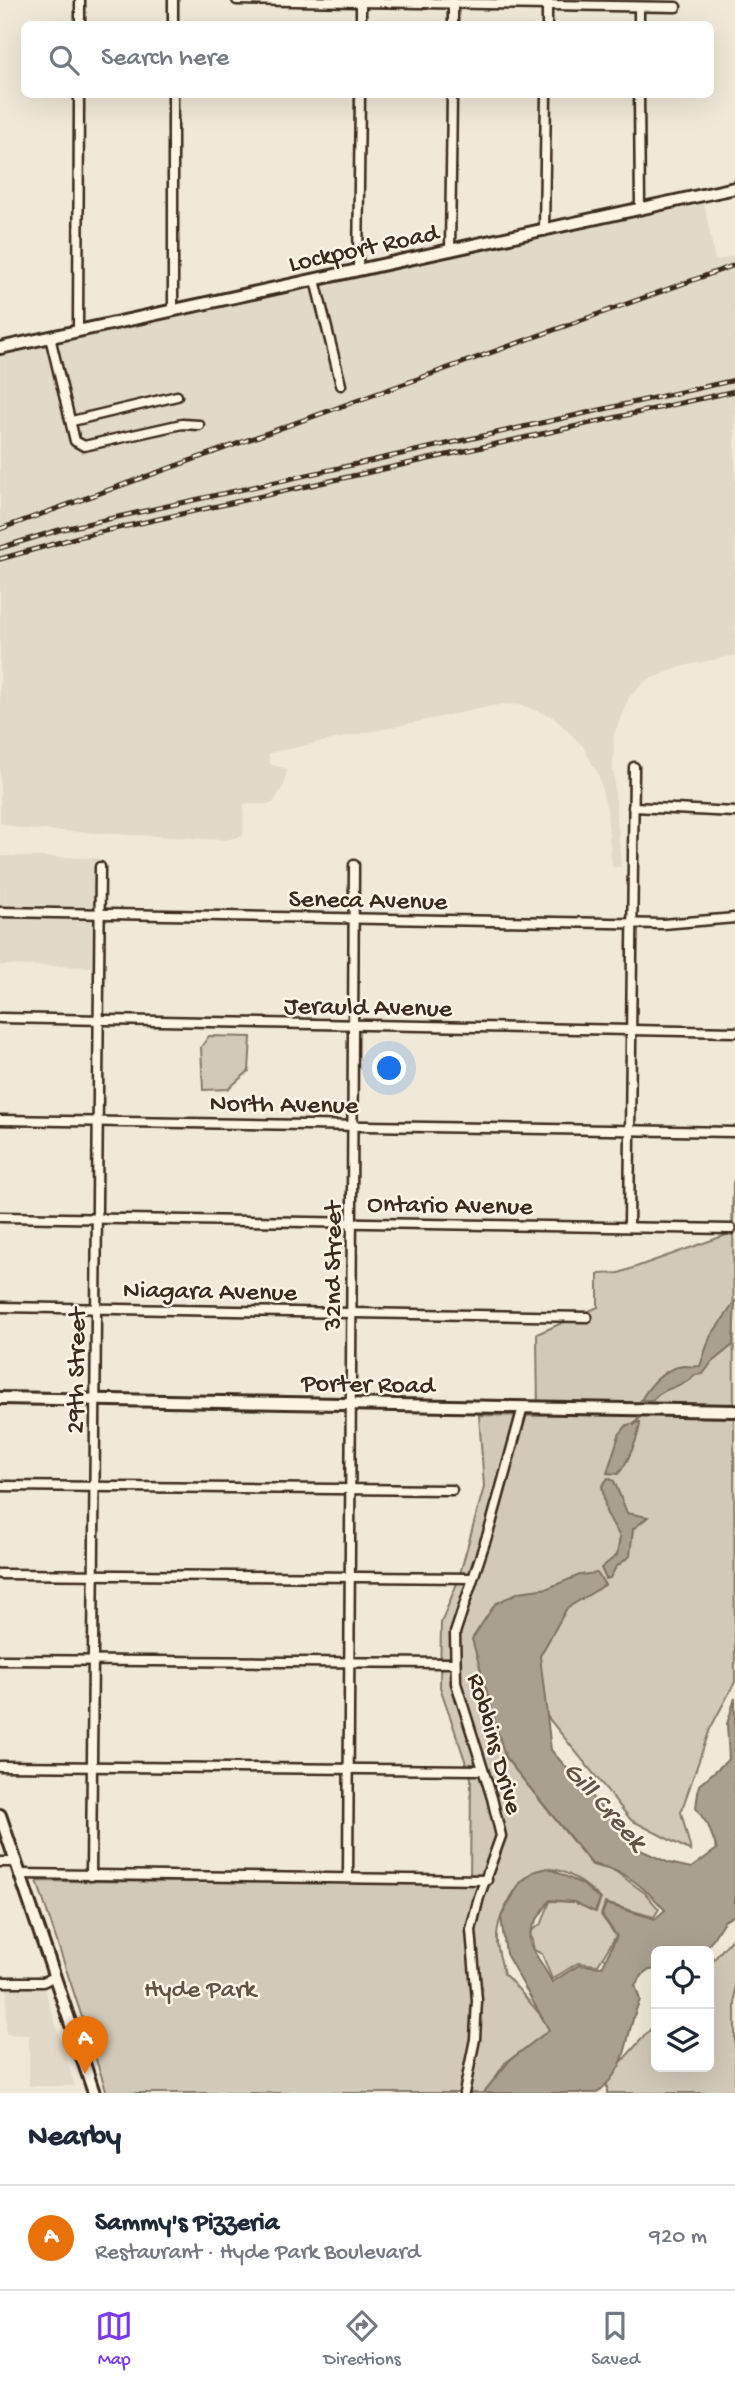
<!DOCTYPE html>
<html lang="en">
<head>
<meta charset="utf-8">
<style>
  :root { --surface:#fff; --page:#f2f2f3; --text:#1f2937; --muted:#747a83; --line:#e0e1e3; --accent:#7c3aed }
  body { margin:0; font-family:"Gochi Hand",sans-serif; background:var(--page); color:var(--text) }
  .controls { position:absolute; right:21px; bottom:21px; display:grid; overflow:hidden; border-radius:10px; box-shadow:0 7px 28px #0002 }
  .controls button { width:63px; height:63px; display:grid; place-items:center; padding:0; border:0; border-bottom:2px solid var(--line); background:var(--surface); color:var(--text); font:35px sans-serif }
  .you { position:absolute; left:390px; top:1069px; width:24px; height:24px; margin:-18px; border:5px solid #fff; border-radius:50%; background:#1a73e8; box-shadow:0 0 0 10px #1a73e833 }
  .badge { display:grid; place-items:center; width:46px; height:46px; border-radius:50%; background:var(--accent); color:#fff; font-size:23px; font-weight:700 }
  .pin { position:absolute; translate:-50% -58px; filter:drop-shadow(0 2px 4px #0008) }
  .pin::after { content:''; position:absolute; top:37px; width:24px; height:21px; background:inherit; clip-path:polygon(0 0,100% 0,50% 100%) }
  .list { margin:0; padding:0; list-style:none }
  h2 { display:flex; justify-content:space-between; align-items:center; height:91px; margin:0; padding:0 28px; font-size:30px }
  h2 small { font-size:23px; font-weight:400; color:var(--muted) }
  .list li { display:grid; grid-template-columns:46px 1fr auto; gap:21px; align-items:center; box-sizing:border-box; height:105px; padding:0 28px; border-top:2px solid var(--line) }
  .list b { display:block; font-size:26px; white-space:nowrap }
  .list p { margin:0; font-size:23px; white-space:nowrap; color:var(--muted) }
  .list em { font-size:23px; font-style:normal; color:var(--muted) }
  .icon { flex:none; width:38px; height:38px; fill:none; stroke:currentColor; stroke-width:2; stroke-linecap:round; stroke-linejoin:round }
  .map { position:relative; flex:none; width:735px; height:2093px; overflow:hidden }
  .search { position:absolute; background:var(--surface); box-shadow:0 7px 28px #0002; left:21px; right:21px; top:21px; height:77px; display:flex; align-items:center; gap:18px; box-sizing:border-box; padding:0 24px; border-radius:10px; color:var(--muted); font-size:26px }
  .sheet { height:196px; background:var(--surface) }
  nav { display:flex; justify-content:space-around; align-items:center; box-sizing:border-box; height:98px; border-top:2px solid var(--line); background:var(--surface); font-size:19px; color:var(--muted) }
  nav a { display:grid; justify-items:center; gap:4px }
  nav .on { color:var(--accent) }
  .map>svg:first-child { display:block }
  .built { fill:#e1d9c9 }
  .green { fill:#d2c9ba; stroke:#867a6c; stroke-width:2 }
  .water { fill:#aaa091; stroke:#7e7163; stroke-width:2 }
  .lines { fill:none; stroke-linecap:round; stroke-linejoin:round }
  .stream { stroke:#7e7163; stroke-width:2.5 }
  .street-casing { stroke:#3b2a1e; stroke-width:13 }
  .secondary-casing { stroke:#3b2a1e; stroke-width:16 }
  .street { stroke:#fcf5e5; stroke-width:8 }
  .secondary { stroke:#fcf5e5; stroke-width:10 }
  .rail-casing { stroke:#3b2a1e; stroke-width:5 }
  .rail { stroke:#fcf5e5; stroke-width:2.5; stroke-dasharray:8; stroke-linecap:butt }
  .labels { text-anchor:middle; stroke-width:5; stroke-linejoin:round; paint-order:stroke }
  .street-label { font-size:26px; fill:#3b2a1e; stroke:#fcf5e5 }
  .park-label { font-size:26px; fill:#615245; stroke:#fcf5e5 }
  .water-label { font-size:28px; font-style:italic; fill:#625346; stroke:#fcf5e5 }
</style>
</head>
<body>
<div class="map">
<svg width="735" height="2093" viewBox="0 0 735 2093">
  <rect width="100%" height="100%" fill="#f0e9d9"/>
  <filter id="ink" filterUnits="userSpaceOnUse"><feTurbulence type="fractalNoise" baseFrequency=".0143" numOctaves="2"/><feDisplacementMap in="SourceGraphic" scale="14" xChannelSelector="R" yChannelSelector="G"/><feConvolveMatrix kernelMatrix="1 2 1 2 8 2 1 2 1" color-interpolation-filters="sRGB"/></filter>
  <g filter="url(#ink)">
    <g class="built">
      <path d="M704 202 715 261 735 255V655L684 666 647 680 629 697 614 734 613 767 621 867H612L607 811 599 776 582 745 553 717 521 705 502 704 269 753 270 764 287 769 284 785 272 804H244L243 836 226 840 24 829 0 823V356Z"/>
      <path d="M0 856 98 858 96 967 0 965Z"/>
      <path d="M7 1977H41L75 2086H29V2035L6 2034Z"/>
    </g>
    <g class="green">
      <path d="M209 1036 251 1037 249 1071 228 1089 203 1090 201 1047Z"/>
      <path d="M733 1181 735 1682 710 1729 681 1812 691 1851 631 1820 529 1694 505 1757 592 1865 615 1871 645 1893 659 1909 654 1917 605 1903 601 1915 616 1936 598 1965 578 1963 552 1979 542 1954 534 1950 530 1932 542 1923 550 1901 574 1902 596 1912 601 1899C571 1870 537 1850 511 1897 503 1911 496 1925 497 1942 498 1953 502 1964 504 1974 511 1980 548 2023 552 2030L505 2063 485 2093H107L37 1881 470 1883 471 1778 440 1687 441 1623 458 1581 484 1487 479 1415 538 1416 537 1334 598 1307V1274L619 1273 732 1233Z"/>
      <path d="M735 1935V2093H607V2078L656 2023V2067H709V1965Z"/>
    </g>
    <g class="water">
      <path d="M735 1302 733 1345 712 1362 703 1374 695 1375C684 1388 663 1386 653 1400H641C649 1386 664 1368 683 1366 689 1366 693 1367 700 1366L710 1337Z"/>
      <path d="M640 1422C640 1434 627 1465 618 1474L607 1473 619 1435 627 1425Z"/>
      <path d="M608 1478 614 1481 627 1513 648 1517 633 1529 630 1556 616 1567 610 1578 606 1579 601 1568 617 1555 620 1537 606 1512 602 1486Z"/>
      <path d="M597 1573 605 1585 567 1608 540 1656 551 1750 636 1848 669 1863 691 1868 717 1849 708 1825 696 1808 699 1785 729 1759 727 1724 735 1698V1915L724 1921 705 1951H656V1969L646 1971 635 1985 640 2000C622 2039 633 2063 597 2093H483L510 2060 549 2030 506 1954 501 1917 519 1884 533 1872 548 1868 582 1884 600 1899 595 1912 574 1902 550 1900C518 1947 527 1935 552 1982L579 1965 602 1967 617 1936 602 1915 606 1904 655 1919 665 1910C643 1886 625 1870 592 1864L505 1757 472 1639 495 1604 519 1592 548 1588 580 1575Z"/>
    </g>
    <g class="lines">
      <path class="stream" d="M634 1425 643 1413"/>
      <g class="street-casing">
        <g id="street">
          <path d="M237 0 676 7"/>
          <path d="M639 7V24"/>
          <path d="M80 24V0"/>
          <path d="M173 24V0"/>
          <path d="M361 24V1"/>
          <path d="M453 24V2"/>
          <path d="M547 24V5"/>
          <path d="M639 94 640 209"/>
          <path d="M544 231 546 94"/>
          <path d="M450 251 452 94"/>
          <path d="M358 270 360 94"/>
          <path d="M315 280 341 385"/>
          <path d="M173 310V94"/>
          <path d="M78 330 79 94"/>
          <path d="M50 337 75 441 84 446 182 424 199 425"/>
          <path d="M72 421 177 396"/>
          <path d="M633 807 735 812"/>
          <path d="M0 912 663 924 735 918"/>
          <path d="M0 1018 735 1032"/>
          <path d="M0 1120 735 1132"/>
          <path d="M0 1217 731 1229"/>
          <path d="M629 1227 634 767"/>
          <path d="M0 1307 587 1317"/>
          <path d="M0 1486 452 1490"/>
          <path d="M0 1574 473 1578"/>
          <path d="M0 1660 453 1663"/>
          <path d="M0 1766 482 1770"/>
          <path d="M0 1862H15"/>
          <path d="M19 1874 487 1880"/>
          <path d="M91 1876 100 867"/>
          <path d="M348 1878 354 865"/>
          <path d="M0 1982H43L55 1976"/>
          <path d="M464 2093 475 2039 477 2000 471 1930 479 1897 501 1836 492 1798 456 1683 455 1633 491 1524 523 1407"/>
        </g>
      </g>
      <g class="secondary-casing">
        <g id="secondary">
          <path d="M0 348 735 188"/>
          <path d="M0 1398 735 1411"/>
          <path d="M0 1815 94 2093"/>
        </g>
      </g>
      <use href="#street" class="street"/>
      <use href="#secondary" class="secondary"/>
      <g class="rail-casing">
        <g id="rail">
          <path d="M0 529 735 265"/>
          <path d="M0 548 59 530 735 380"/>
          <path d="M0 559 82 536 735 391"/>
        </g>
      </g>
      <use href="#rail" class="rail"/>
    </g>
  </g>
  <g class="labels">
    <g class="street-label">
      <text transform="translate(363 246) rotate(-12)" y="9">Lockport Road</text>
      <text transform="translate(368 898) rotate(1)" y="9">Seneca Avenue</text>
      <text transform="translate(368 1005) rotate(1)" y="9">Jerauld Avenue</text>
      <text transform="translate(284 1102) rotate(1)" y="9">North Avenue</text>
      <text transform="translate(450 1203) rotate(1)" y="9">Ontario Avenue</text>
      <text transform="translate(331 1266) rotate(-90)" y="9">32nd Street</text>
      <text transform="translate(210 1289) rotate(1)" y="9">Niagara Avenue</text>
      <text transform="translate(74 1371) rotate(-89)" y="9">29th Street</text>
      <text transform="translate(368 1382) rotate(1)" y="9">Porter Road</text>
      <text transform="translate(497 1743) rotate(74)" y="9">Robbins Drive</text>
    </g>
    <g class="park-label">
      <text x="200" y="1996">Hyde Park</text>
    </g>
    <g class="water-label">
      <text transform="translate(607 1804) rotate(48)" y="10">Gill Creek</text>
    </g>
  </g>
</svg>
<div class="controls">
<button><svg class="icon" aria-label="locate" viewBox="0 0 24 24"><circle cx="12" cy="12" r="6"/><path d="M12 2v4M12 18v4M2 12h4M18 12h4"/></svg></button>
<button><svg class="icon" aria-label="layers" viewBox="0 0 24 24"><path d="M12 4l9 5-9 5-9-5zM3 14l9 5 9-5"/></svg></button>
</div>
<div class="you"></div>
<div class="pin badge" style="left:85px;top:2074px;background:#e8710a">A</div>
<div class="search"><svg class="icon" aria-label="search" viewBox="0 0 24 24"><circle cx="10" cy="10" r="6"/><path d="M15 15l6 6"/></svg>Search here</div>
</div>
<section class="sheet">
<h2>Nearby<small></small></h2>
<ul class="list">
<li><span class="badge" style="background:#e8710a">A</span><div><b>Sammy's Pizzeria</b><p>Restaurant · Hyde Park Boulevard</p></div><em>920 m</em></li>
</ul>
</section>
<nav>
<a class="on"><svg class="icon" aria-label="map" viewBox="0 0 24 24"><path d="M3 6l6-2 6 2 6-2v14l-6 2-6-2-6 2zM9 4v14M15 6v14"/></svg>Map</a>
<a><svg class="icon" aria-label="directions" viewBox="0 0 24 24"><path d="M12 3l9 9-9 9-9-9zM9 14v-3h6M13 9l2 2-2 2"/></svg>Directions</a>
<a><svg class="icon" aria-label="saved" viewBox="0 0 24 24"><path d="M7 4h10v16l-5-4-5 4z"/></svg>Saved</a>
</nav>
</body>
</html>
